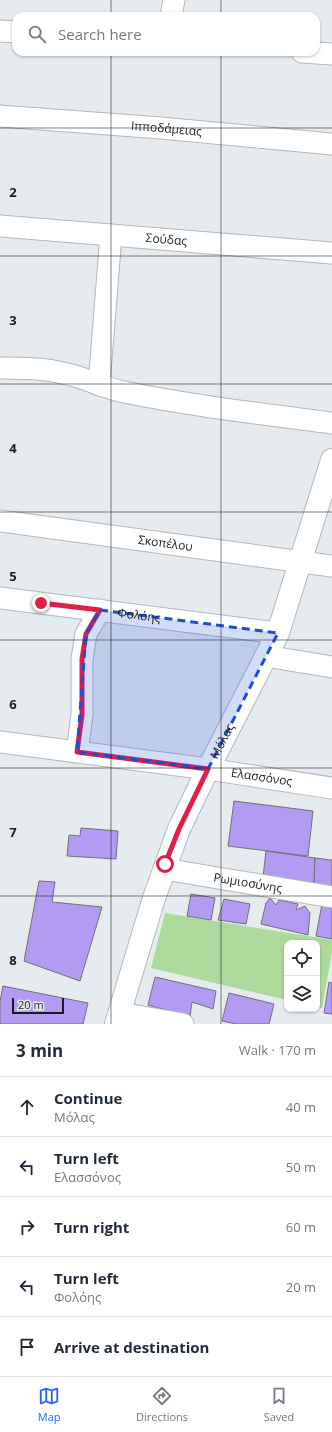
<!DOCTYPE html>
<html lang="en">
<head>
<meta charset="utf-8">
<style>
  :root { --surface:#fff; --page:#f6f6f7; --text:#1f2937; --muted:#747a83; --line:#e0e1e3; --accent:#2563eb }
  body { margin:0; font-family:"Open Sans",sans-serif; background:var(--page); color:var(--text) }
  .controls { position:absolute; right:12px; bottom:12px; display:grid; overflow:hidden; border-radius:8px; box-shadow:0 1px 3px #0004 }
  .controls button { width:36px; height:36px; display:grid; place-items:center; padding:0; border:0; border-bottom:1px solid var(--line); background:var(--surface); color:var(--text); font:20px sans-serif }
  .scale { position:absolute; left:12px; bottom:10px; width:52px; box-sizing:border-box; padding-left:4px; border:2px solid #1a1c1e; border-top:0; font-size:11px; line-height:14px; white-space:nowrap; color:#1a1c1e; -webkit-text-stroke:3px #e5ebef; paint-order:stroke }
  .stop { position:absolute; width:12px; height:12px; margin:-9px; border:3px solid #e11d48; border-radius:50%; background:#fff }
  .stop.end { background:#e11d48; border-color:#fff; box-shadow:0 1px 4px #0008 }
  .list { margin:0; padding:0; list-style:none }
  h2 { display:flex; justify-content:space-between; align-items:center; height:52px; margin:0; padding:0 16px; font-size:17px }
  h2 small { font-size:13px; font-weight:400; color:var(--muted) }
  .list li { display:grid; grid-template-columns:26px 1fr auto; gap:12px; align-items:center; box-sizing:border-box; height:60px; padding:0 16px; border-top:1px solid var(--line) }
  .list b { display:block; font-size:15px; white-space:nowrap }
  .list p { margin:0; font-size:13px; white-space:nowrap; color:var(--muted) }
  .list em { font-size:13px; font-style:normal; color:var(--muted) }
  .icon { flex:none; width:22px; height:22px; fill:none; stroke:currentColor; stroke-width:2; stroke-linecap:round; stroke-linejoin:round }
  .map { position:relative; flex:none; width:332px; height:1024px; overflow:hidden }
  .search { position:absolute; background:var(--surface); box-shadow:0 1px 3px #0004; left:12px; right:12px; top:12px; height:44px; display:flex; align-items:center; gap:10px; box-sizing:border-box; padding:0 14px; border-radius:12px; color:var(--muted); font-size:15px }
  .sheet { height:352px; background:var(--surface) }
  nav { display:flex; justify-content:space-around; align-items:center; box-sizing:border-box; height:56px; border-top:1px solid var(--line); background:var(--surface); font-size:11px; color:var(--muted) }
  nav a { display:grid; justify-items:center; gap:2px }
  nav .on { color:var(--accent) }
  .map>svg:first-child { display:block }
  .green { fill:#acd99c }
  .building { fill:#b39bf3; stroke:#716f75 }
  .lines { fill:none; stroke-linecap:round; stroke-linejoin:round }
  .minor-casing { stroke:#b2b7bb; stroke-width:23 }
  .tertiary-casing { stroke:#b2b7bb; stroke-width:24 }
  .minor { stroke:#fff; stroke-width:21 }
  .tertiary { stroke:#fff; stroke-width:22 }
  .route { stroke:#e11d48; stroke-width:5 }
  .marked { fill:#1d4ed8; fill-opacity:0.2; stroke:#1d4ed8; stroke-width:3; stroke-dasharray:8 5; stroke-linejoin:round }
  .grid { fill:none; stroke:#1a1c1e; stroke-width:1; stroke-opacity:0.55 }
  .labels { text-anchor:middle; stroke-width:3; stroke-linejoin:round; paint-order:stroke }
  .street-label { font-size:12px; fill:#1a1c1e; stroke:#e5ebef }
  .grid-label { font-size:13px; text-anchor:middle; font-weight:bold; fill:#1a1c1e; stroke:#e5ebef; stroke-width:3; stroke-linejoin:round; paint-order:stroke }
</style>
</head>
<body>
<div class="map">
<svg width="332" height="1024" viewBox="0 0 332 1024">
  <rect width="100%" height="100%" fill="#e5ebef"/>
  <path class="green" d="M165 913 332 940V952L322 1008 317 1007V943H287V1000L151 968Z"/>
  <g class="building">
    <path d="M234 801 313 811 308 856 228 846Z"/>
    <path d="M81 828 118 831 116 859 67 856 69 835 80 836Z"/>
    <path d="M266 851 315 858 314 884 263 877Z"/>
    <path d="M315 858 332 860V889L314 884Z"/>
    <path d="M39 881 55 882 52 902 102 907 80 981 24 961Z"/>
    <path d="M191 894 215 898 211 920 187 916Z"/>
    <path d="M270 898 276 905 279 900 298 904 296 910 305 906 310 913 308 935 261 924 266 903Z"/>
    <path d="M224 899 250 904 246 924 218 920Z"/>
    <path d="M322 904 332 906V939L316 936Z"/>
    <path d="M155 977 216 991 213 1009 192 1002 190 1017 148 1005Z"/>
    <path d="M329 982 332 983V1014L324 1013Z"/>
    <path d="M3 986 88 1003 83 1024H0V1001Z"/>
    <path d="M229 993 274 1004 269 1024H236L222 1021Z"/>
  </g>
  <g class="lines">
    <g class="minor-casing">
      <g id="minor">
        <path d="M171 16 174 0"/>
        <path d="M0 31 16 32"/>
        <path d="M302 52 332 54"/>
        <path id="s1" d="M0 116 161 128 332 144"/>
        <path id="s2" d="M0 226 332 253"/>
        <path d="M0 368C22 368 45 368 67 374 86 378 104 388 124 392 193 406 263 414 332 423"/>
        <path d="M99 385 111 235"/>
        <path id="s3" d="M0 521 332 566"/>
        <path id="s4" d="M0 598 278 633"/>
        <path d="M265 656 332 667"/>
        <path id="s5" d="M0 742 208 769 332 788"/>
        <path d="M77 752 82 715V659L86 634 100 610"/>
        <path id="s6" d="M164 869 332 897"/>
        <path d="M120 1013 183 1024"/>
      </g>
    </g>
    <g class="tertiary-casing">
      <g id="tertiary">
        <path id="s7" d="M116 1024 154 898 179 829 208 769 278 633 332 460"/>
      </g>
    </g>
    <use href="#minor" class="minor"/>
    <use href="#tertiary" class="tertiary"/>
  </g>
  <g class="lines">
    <path class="route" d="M41 603 100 610 86 634 82 659V715L77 752 208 769 179 829 165 864"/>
  </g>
  <path class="marked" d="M100 610 278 633 208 769 77 752 86 634Z"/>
  <path class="grid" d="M111 0V16M221 0V16M111 52V1024M221 52V1024M0 128H332M0 256H332M0 384H332M0 512H332M0 640H332M0 768H332M0 896H332"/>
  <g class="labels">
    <g class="street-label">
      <text dy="4" stroke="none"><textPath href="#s1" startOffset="167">Ιπποδάμειας</textPath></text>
      <text dy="4" stroke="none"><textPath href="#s2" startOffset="167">Σούδας</textPath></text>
      <text dy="4" stroke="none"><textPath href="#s3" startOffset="167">Σκοπέλου</textPath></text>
      <text dy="4" stroke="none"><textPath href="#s4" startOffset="140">Φολόης</textPath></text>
      <text dy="4" stroke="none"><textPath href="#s7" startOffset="303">Μόλας</textPath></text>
      <text dy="4" stroke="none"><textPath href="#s5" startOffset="264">Ελασσόνος</textPath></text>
      <text dy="4" stroke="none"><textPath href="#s6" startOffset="85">Ρωμιοσύνης</textPath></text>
    </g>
  </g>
  <g class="grid-label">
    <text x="13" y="197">2</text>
    <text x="13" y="325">3</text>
    <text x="13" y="453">4</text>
    <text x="13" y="581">5</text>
    <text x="13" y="709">6</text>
    <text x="13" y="837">7</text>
    <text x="13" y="965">8</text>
  </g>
</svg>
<div class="controls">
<button><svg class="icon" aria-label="locate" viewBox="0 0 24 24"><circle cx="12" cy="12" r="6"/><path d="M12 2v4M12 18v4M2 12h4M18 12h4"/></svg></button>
<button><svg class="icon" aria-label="layers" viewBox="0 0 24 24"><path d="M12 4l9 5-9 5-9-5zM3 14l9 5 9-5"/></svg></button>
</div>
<div class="scale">20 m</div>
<div class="stop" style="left:165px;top:864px"></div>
<div class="stop end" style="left:41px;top:603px"></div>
<div class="search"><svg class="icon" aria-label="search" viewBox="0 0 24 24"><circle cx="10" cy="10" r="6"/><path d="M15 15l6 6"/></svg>Search here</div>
</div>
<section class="sheet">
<h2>3 min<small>Walk · 170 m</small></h2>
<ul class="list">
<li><svg class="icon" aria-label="ahead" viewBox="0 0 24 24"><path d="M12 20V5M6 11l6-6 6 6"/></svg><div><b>Continue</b><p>Μόλας</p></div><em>40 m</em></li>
<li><svg class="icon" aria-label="left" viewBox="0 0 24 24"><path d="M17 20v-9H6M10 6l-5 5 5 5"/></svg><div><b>Turn left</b><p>Ελασσόνος</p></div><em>50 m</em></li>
<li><svg class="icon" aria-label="right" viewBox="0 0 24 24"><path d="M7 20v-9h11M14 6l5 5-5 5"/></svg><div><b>Turn right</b></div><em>60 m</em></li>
<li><svg class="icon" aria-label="left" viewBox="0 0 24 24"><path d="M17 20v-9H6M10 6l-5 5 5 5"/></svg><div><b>Turn left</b><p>Φολόης</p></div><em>20 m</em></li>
<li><svg class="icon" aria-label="arrive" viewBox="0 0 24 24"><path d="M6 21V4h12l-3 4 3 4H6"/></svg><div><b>Arrive at destination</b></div></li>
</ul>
</section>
<nav>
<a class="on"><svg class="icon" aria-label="map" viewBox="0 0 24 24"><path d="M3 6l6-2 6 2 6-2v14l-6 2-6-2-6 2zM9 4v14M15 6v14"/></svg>Map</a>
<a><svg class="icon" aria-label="directions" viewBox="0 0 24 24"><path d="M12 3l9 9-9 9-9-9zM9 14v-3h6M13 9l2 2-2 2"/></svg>Directions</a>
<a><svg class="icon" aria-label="saved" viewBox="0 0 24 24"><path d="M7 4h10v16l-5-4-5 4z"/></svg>Saved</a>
</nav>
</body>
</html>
